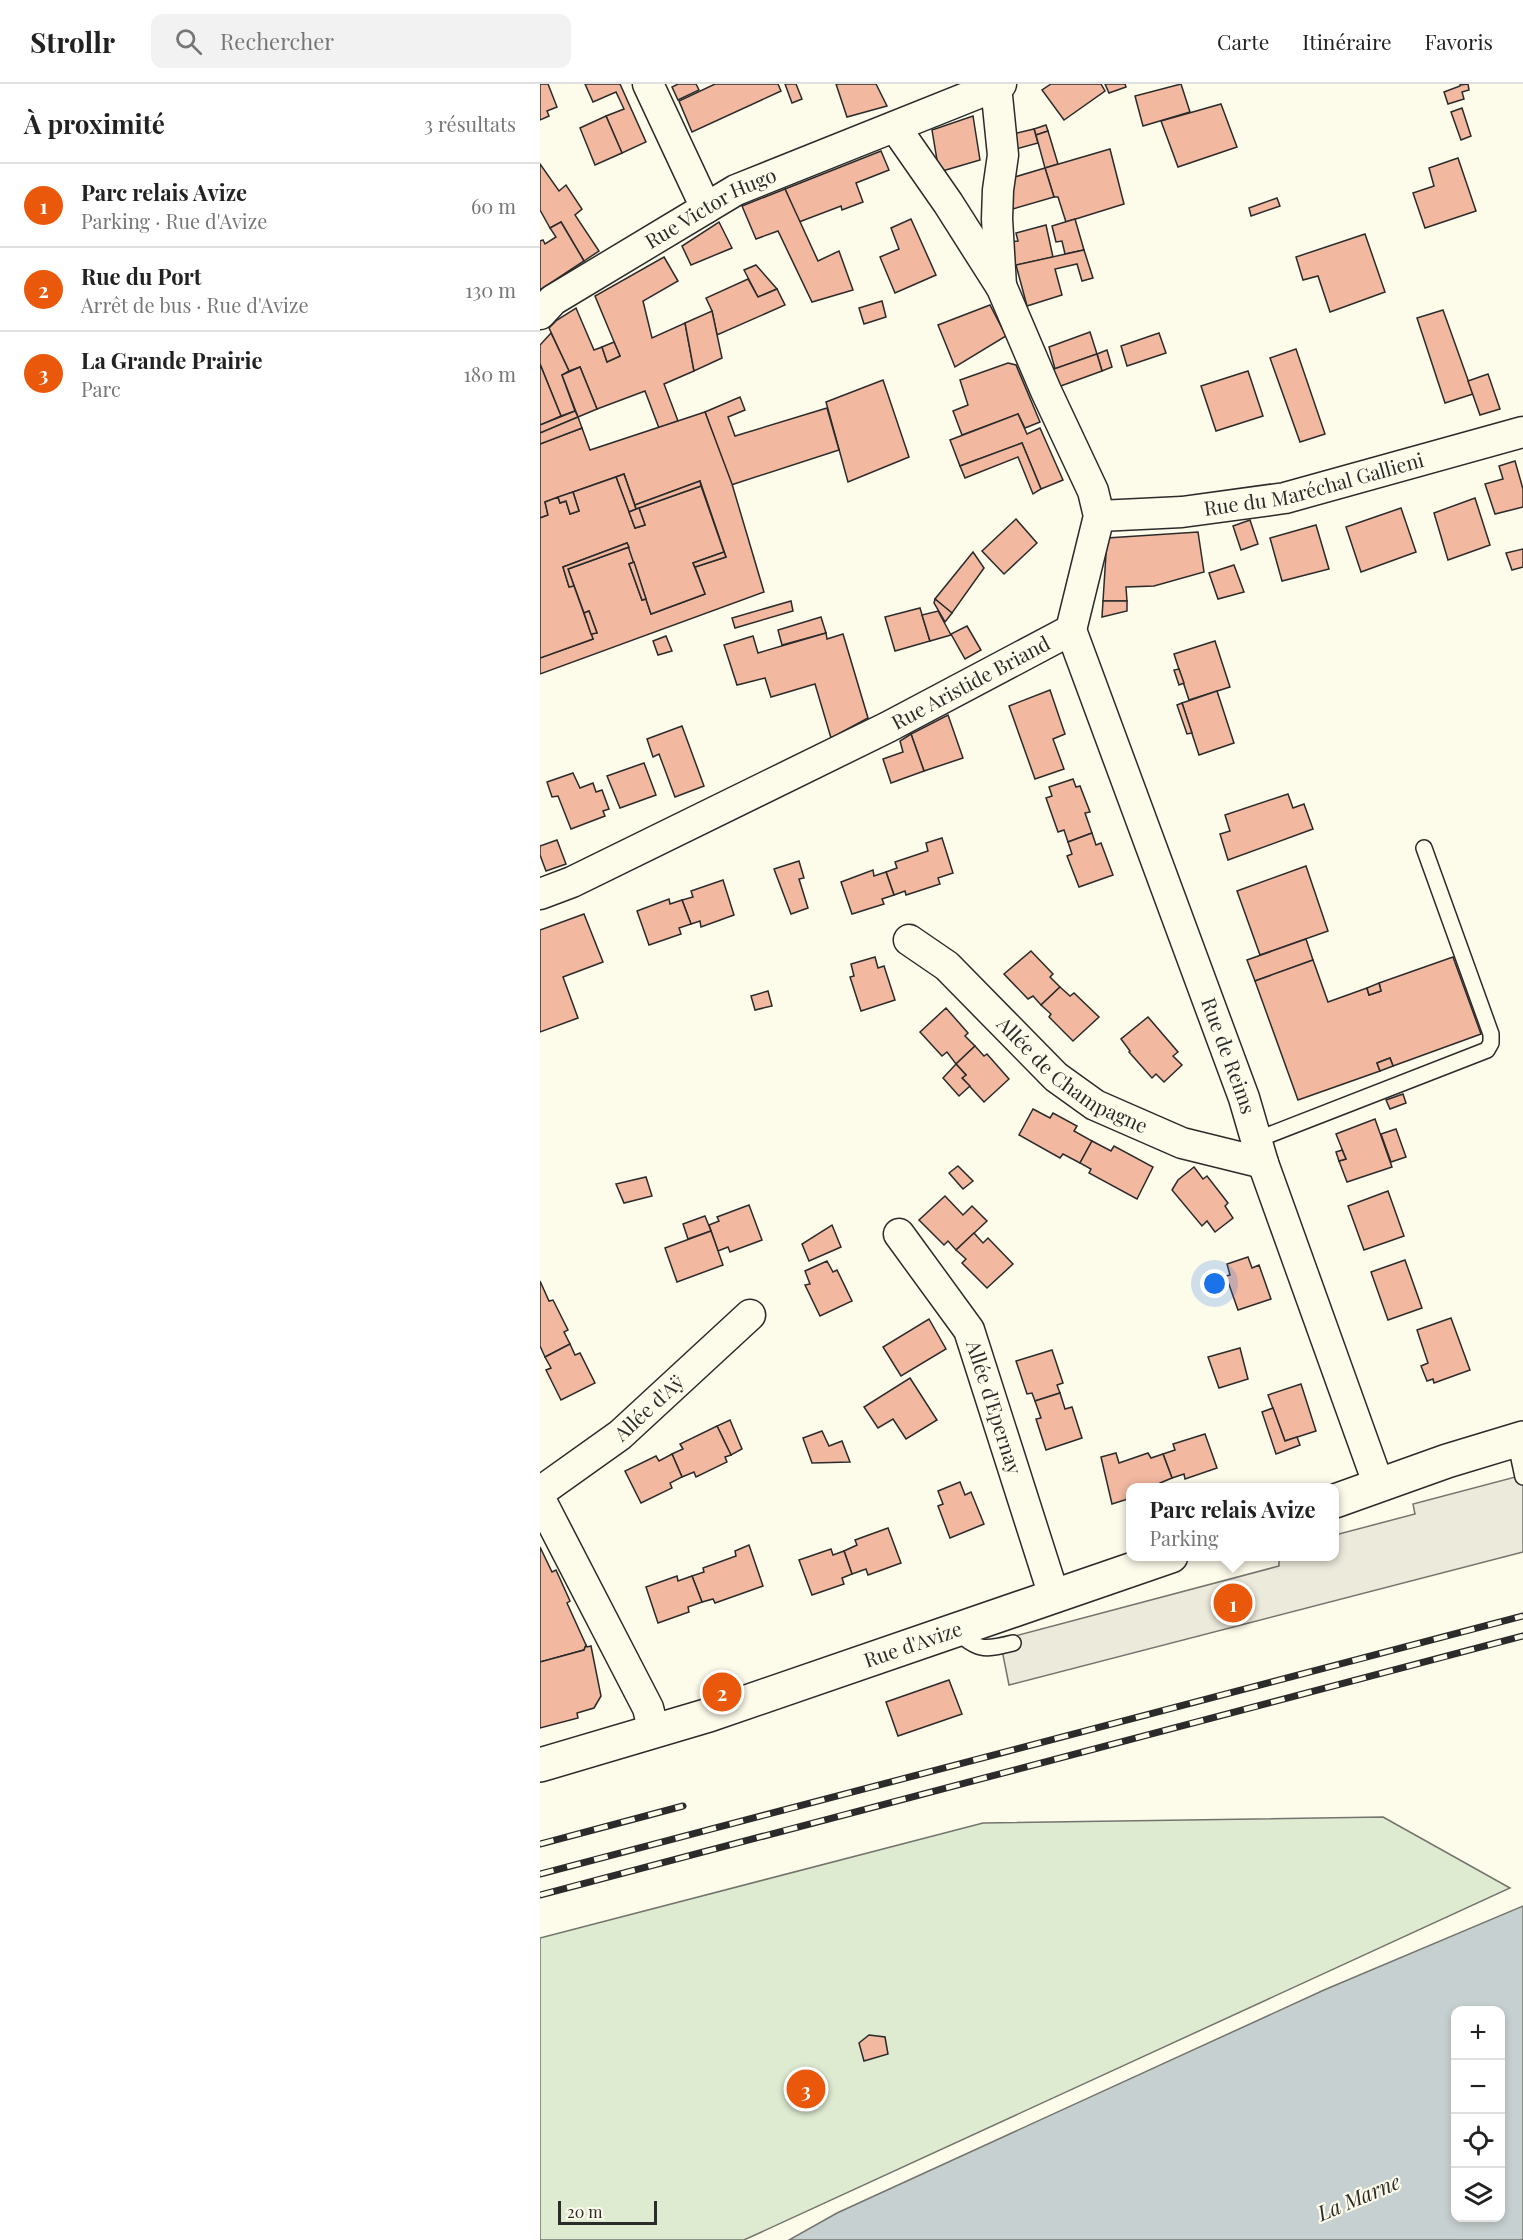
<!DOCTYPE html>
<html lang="fr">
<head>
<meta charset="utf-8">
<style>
  :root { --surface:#fff; --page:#f2f2f2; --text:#222; --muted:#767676; --line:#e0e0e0; --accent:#ea580c }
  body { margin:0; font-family:"Playfair Display",serif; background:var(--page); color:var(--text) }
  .controls { position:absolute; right:18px; bottom:18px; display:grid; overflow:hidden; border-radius:12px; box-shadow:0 3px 9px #0003 }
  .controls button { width:54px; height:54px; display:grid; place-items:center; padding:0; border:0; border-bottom:2px solid var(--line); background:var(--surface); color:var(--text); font:30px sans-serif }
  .scale { position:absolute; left:18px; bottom:15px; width:99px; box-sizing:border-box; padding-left:6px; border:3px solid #2b2b2b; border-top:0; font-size:16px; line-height:21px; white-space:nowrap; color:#2b2b2b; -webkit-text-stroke:4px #fdfbea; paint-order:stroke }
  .you { position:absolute; left:675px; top:1200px; width:21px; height:21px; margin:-15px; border:4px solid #fff; border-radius:50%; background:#1a73e8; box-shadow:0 0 0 9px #1a73e833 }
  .badge { display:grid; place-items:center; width:39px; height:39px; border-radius:50%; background:var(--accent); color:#fff; font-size:20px; font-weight:700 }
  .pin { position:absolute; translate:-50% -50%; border:3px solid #fff; box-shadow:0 2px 6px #0006 }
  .popup { position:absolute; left:586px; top:1399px; width:213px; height:78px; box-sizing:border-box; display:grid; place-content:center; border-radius:12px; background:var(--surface); filter:drop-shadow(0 2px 4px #0005); font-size:20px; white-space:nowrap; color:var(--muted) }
  .popup b { font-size:22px; color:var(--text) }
  .popup::after { content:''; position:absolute; left:50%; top:100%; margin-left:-12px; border:12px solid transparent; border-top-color:var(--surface) }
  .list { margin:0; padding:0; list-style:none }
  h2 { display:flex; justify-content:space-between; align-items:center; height:78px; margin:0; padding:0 24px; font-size:26px }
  h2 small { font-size:20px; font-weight:400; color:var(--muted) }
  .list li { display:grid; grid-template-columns:39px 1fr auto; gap:18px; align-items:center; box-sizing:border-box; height:84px; padding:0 24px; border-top:2px solid var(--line) }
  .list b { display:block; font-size:22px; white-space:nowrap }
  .list p { margin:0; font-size:20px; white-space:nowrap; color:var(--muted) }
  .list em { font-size:20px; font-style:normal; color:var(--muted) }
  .icon { flex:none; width:33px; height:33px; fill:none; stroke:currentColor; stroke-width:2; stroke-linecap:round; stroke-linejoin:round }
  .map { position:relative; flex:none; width:983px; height:2156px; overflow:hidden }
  header { display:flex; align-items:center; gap:36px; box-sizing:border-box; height:84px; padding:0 30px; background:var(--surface); border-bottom:2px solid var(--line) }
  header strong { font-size:28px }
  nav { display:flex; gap:33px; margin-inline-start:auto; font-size:21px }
  .search { width:420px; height:54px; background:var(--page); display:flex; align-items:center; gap:15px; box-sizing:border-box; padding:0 21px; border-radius:12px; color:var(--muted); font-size:22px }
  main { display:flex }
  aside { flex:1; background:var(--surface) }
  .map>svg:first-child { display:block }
  .green { fill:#deebd1; stroke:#74746e; stroke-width:1.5 }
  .parking { fill:#eceadb; stroke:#74746e; stroke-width:1.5 }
  .water { fill:#c7d0d0; stroke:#74746e; stroke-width:1.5; fill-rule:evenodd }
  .building { fill:#f2b8a0; stroke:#2b2b2b; stroke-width:1.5 }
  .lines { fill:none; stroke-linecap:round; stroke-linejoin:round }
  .service-casing { stroke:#2b2b2b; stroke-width:18 }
  .minor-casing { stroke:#2b2b2b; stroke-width:33 }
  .tertiary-casing { stroke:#2b2b2b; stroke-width:36 }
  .service { stroke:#fdfbea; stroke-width:15 }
  .minor { stroke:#fdfbea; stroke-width:30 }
  .tertiary { stroke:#fdfbea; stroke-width:33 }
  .rail-casing { stroke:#2b2b2b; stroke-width:7 }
  .rail { stroke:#fdfbea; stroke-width:4.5; stroke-dasharray:14; stroke-linecap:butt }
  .labels { text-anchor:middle; stroke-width:4.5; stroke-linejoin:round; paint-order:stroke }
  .street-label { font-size:20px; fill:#2b2b2b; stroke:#fdfbea }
  .water-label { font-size:21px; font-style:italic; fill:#2b2b2b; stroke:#fdfbea }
</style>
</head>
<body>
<header>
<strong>Strollr</strong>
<div class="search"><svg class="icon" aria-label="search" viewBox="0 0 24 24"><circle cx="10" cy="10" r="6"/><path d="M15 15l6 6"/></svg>Rechercher</div>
<nav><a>Carte</a><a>Itinéraire</a><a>Favoris</a></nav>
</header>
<main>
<aside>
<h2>À proximité<small>3 résultats</small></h2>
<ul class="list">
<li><span class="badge">1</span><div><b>Parc relais Avize</b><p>Parking · Rue d'Avize</p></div><em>60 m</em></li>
<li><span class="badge">2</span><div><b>Rue du Port</b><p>Arrêt de bus · Rue d'Avize</p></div><em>130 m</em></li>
<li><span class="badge">3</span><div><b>La Grande Prairie</b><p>Parc</p></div><em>180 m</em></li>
</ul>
</aside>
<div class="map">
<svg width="983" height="2156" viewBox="0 0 983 2156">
  <rect width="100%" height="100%" fill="#fdfbea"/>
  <path class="green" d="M843 1733 970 1804 204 2156H0V1854L443 1739Z"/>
  <path class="parking" d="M983 1391V1468L469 1601 460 1556 739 1482V1473L795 1472V1451L875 1430 873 1420Z"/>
  <path class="water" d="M983 1822V2155L981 2156H249L297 2129 784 1906ZM916 1926H960V2134H916Z"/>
  <g class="building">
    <path d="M0 0H8L17 23 7 27 9 32 0 36Z"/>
    <path d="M45 0H80L106 58 82 69 66 32 84 25 76 8 53 18Z"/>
    <path d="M138 0H156L159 6 138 16 132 3Z"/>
    <path d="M175 0H238L241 7 152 48 139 17Z"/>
    <path d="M245 0H256L262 15 252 19Z"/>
    <path d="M296 0H336L347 22 307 33Z"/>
    <path d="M511 0H561L565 7 524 36 502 6Z"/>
    <path d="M565 0H585L586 3 569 9Z"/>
    <path d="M641 0 650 28 603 42 595 12Z"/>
    <path d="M928 0 929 6 922 8 924 15 908 20 904 8 920 2V1Z"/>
    <path d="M681 20 697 63 638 83 621 37Z"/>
    <path d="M922 24 931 52 921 56 911 28Z"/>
    <path d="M66 32 82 69 55 81 40 44Z"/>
    <path d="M433 32 440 76 399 88 392 46Z"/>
    <path d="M506 41 508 47 496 51 494 45Z"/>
    <path d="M494 45 498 59 472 66 473 50Z"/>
    <path d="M508 47 518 80 505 84 496 51Z"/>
    <path d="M570 65 584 120 526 138 518 113H514L505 84Z"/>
    <path d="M341 67 349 86 316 99 323 118 302 126 301 122 259 138 245 105Z"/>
    <path d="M918 74 936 127 885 144 873 109 894 102 889 84Z"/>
    <path d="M0 80 19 107 26 101 42 125 35 131 59 167 44 177 21 138 10 144 0 126Z"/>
    <path d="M505 84 514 113 466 127 468 95Z"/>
    <path d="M245 105 278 177 299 167 313 206 272 218 238 147 216 155 202 122Z"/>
    <path d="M737 114 740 122 711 132 709 124Z"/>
    <path d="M371 135 396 191 355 209 340 173 359 165 351 144Z"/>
    <path d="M535 135 544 166 525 170 522 157 516 158 512 142Z"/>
    <path d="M21 138 44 177 0 206V157L3 156 5 160 16 153 10 144Z"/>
    <path d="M179 138 192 164 151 181 142 162Z"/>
    <path d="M506 141 513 173 473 182 469 158 478 157 476 149Z"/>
    <path d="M825 150 845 208 790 228 778 192 763 196 756 173Z"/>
    <path d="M544 166 553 194 542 197 537 180 515 185 522 211 487 222 476 181Z"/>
    <path d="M124 173 138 197 103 217 112 254 145 239 154 287 124 300 138 337 119 344 105 307 57 325 40 283 29 287 9 244 17 236 36 224 54 266 62 263 67 278 80 272 55 212Z"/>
    <path d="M216 181 237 205 218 213 204 186Z"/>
    <path d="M208 195 218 213 237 205 245 221 177 251 172 227 166 214Z"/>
    <path d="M342 217 346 233 324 240 319 224Z"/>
    <path d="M450 221 466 252 415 283 398 241Z"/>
    <path d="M903 226 933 310 905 319 877 234Z"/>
    <path d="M172 227 182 274 154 287 145 239Z"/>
    <path d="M550 248 557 270 515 285 509 263Z"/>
    <path d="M11 249 29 287 22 291 35 327 21 332 0 280V261Z"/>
    <path d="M619 249 626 269 587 282 581 262Z"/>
    <path d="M74 258 80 272 67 278 62 263Z"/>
    <path d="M756 265 785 350 760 358 730 274Z"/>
    <path d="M567 266 572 283 562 287 557 270Z"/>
    <path d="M557 270 562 287 518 303 511 286Z"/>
    <path d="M468 279 476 281 500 338 485 344 478 330 422 351 413 327 428 321 420 296Z"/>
    <path d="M0 280 21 332 0 341Z"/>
    <path d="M40 283 57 325 38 333 22 291Z"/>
    <path d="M708 287 723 332 676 347 661 302Z"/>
    <path d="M948 290 960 325 940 331 928 297Z"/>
    <path d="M343 296 369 373 308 398 286 318Z"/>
    <path d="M200 313 205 326 188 333 195 352 287 324 299 366 191 401 165 328Z"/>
    <path d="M35 327 38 333 0 349V341Z"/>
    <path d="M165 328 192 400 224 508 0 590V574L53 555 51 550 57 549 49 527 44 529 28 485 89 463 94 478 89 480 102 516 106 515 111 530 165 510 155 483 186 473 160 397 95 421 84 390 5 418 8 431 0 434V360L42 344 50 366Z"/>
    <path d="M478 330 487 350 500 344 523 396 501 405 482 359 420 382 410 356Z"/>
    <path d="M38 333 42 344 0 360V349Z"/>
    <path d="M482 359 501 405 493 410 478 373 425 394 420 382Z"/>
    <path d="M975 377 983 405V423L955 430 945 400 963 395 959 382Z"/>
    <path d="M84 390 96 425 89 428 76 393Z"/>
    <path d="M76 393 95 444 105 441 99 424 161 402 184 468 153 479 165 510 111 530 87 459 23 483 29 503 34 502 53 555 0 574V434L8 431 5 418 18 413 20 419 26 417 30 430 39 427 33 408Z"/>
    <path d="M160 397 161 402 96 425 95 421Z"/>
    <path d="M33 408 39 427 30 430 26 417 20 419 18 413Z"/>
    <path d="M935 414 950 461 908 476 894 429Z"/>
    <path d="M99 424 105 441 95 444 89 428Z"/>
    <path d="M861 424 876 468 821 488 806 443Z"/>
    <path d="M476 435 497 459 464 490 442 467Z"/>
    <path d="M710 436 718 460 701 466 693 442Z"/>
    <path d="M776 441 789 485 742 497 730 454Z"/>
    <path d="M658 448 664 488 614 502 586 503 587 517H563L567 454Z"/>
    <path d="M87 459 89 463 28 485 34 502 29 503 23 483Z"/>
    <path d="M983 465V483L972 486 966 469Z"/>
    <path d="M184 468 186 473 155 483 153 479Z"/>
    <path d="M433 468 444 484 412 529 395 515Z"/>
    <path d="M94 478 106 515 102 516 89 480Z"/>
    <path d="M694 481 704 508 678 515 669 489Z"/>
    <path d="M395 515 412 529 405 538 394 519Z"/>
    <path d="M251 517 253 527 195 544 192 534Z"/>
    <path d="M563 517H587V527L562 533Z"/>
    <path d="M380 524 390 557 355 567 345 533Z"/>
    <path d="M49 527 57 549 51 550 44 529Z"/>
    <path d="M398 527 411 551 390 557 382 531Z"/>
    <path d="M281 533 286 549 242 561 238 546Z"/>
    <path d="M427 542 441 566 425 575 411 550Z"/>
    <path d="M286 549 287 555 303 550 328 634 291 654 275 600 231 613 225 594 197 601 184 561 213 552 218 569Z"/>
    <path d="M126 552 132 567 118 571 113 557Z"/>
    <path d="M675 557 690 603 649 616 634 570Z"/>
    <path d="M639 585 644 599 639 601 634 586Z"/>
    <path d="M510 606 525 650 513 655 524 685 495 695 469 622Z"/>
    <path d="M677 607 694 659 659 671 642 619Z"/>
    <path d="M642 619 652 649 647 650 637 621Z"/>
    <path d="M408 631 423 674 384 687 371 650Z"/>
    <path d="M142 642 164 702 135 713 119 670 113 673 107 655Z"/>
    <path d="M371 650 384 687 351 699 343 675 363 668 360 657Z"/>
    <path d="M104 679 116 711 80 724 67 692Z"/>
    <path d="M33 689 40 704 53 699 56 708 62 706 69 725 63 727 65 732 31 745 18 712 12 713 7 698Z"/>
    <path d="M533 695 536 703 540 702 550 728 545 729 552 749 528 758 524 746 518 748 506 714 512 712 509 703Z"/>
    <path d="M748 710 753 724 764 720 773 745 688 776 680 750 690 747 685 731Z"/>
    <path d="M552 749 556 761 561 759 573 791 539 803 527 772 532 770 528 758Z"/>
    <path d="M402 754 413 789 398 794 400 800 366 811 365 807 354 811 346 788 357 784 355 778 388 767 386 759Z"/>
    <path d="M17 756 26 780 6 787 0 771V762Z"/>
    <path d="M259 777 264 794 259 795 268 824 251 830 234 785Z"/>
    <path d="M766 782 788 847 720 871 697 807Z"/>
    <path d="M333 786 334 792 346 788 354 811 342 815 344 820 312 830 301 798Z"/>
    <path d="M183 796 194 831 161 843 160 837 151 840 142 816 153 813 151 807Z"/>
    <path d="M129 815 130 820 142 816 151 840 139 844 141 850 109 861 97 827Z"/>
    <path d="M44 830 63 878 23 893 38 934 0 948V846Z"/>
    <path d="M766 855 773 876 715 897 707 876Z"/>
    <path d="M491 867 513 890 510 893 520 903 501 921 493 912 488 915 464 890Z"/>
    <path d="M335 873 338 884 344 882 355 916 321 927 310 893 314 892 311 880Z"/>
    <path d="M913 873 941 950 853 982 850 974 837 979 840 987 758 1016 715 897 773 876 788 918 827 904 829 911 841 907 839 899Z"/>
    <path d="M839 899 841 907 829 911 827 904Z"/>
    <path d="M520 903 530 912 534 909 559 933 533 957 509 933 511 930 501 921Z"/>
    <path d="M228 907 232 922 215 926 211 912Z"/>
    <path d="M406 924 428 949 425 952 435 962 416 980 407 968 402 972 380 948Z"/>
    <path d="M608 933 638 968 633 972 642 981 624 998 616 990 612 994 589 968 590 967 581 955Z"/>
    <path d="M435 962 444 972 447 970 469 995 444 1018 422 994 426 991 416 980Z"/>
    <path d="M850 974 853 982 840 987 837 979Z"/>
    <path d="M416 980 426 991 422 994 430 1002 419 1012 403 994Z"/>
    <path d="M863 1010 866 1019 850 1025 846 1016Z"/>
    <path d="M493 1025 510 1034 513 1029 537 1042 534 1047 552 1057 540 1079 523 1070 520 1074 479 1051Z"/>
    <path d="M835 1035 852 1083 807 1098 799 1077 806 1075 796 1050Z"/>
    <path d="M856 1045 866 1073 851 1078 841 1050Z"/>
    <path d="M552 1057 571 1067 574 1062 613 1083 597 1115 549 1089 551 1085 540 1079Z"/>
    <path d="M802 1066 806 1075 799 1077 796 1068Z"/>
    <path d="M418 1082 433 1097 423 1105 409 1089Z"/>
    <path d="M654 1083 663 1095 667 1092 688 1119 685 1122 693 1134 675 1148 667 1137 662 1142 632 1106 638 1096Z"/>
    <path d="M106 1093 112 1112 84 1119 76 1100Z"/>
    <path d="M848 1107 864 1152 824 1166 808 1122Z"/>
    <path d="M405 1112 423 1131 432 1122 447 1137 416 1166 408 1157 404 1161 379 1136Z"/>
    <path d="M209 1121 222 1156 190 1168 188 1163 178 1167 169 1141 179 1137 177 1133Z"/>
    <path d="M165 1132 171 1147 148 1155 143 1140Z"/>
    <path d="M292 1141 301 1163 269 1177 262 1160Z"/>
    <path d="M171 1147 183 1181 137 1198 125 1164Z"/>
    <path d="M434 1149 443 1159 448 1154 473 1180 447 1204 422 1179 426 1175 416 1166Z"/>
    <path d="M708 1173 712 1184 719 1181 731 1215 698 1226 686 1192 690 1191 687 1180Z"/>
    <path d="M865 1176 882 1224 848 1236 831 1188Z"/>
    <path d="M287 1177 293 1188 297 1186 312 1217 280 1232 265 1201 270 1200 265 1187Z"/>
    <path d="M0 1197 9 1217 13 1216 28 1246 24 1248 30 1260 5 1273 0 1262Z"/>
    <path d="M911 1234 930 1286 894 1299 893 1295 887 1297 881 1282 888 1279 877 1246Z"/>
    <path d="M389 1235 406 1265 361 1292 343 1263Z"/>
    <path d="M30 1260 35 1271 40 1269 55 1299 21 1316 6 1286 11 1284 5 1273Z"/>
    <path d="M700 1264 708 1295 679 1304 668 1273Z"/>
    <path d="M512 1266 523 1299 517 1301 520 1309 495 1317 492 1309 487 1310 476 1277Z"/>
    <path d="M370 1294 397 1336 366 1355 353 1335 338 1344 324 1323Z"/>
    <path d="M761 1300 776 1347 745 1357 728 1311Z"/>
    <path d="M520 1309 525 1325 532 1323 542 1354 506 1366 496 1335 501 1334 495 1317Z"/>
    <path d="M733 1324 745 1357 757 1353 760 1361 736 1370 722 1328Z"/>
    <path d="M190 1336 202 1365 191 1371 177 1342Z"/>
    <path d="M177 1342 191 1371 185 1373 187 1378 156 1393 154 1388 142 1393 132 1370 143 1365 140 1360Z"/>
    <path d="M282 1347 289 1362 302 1357 310 1378 272 1379 263 1354Z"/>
    <path d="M665 1350 677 1384 645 1395 644 1390 632 1394 623 1370 635 1366 633 1360Z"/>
    <path d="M576 1369 579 1379 608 1369 611 1374 623 1370 632 1394 620 1399 621 1404H591V1414L572 1420 561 1373Z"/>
    <path d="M132 1370 142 1393 130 1399 132 1404 101 1419 85 1387 116 1372 119 1377Z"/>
    <path d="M420 1398 425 1411 431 1408 444 1440 410 1454 398 1422 403 1420 398 1407Z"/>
    <path d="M348 1444 361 1479 328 1491 326 1485 312 1490 304 1467 317 1461 315 1456Z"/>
    <path d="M209 1461 223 1502 175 1519 173 1515 162 1518 152 1492 164 1488 163 1484 196 1472 195 1467Z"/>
    <path d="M0 1463 12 1488 16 1486 30 1517 27 1519 46 1561 44 1566 0 1578Z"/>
    <path d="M291 1465 293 1471 304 1467 312 1490 302 1494 304 1500 272 1511 259 1476Z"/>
    <path d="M137 1492 138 1497 152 1492 162 1518 148 1523 149 1528 118 1539 106 1503Z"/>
    <path d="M46 1561 47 1563 51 1562 61 1612 54 1624 37 1629 38 1634 0 1644V1578L44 1566Z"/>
    <path d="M409 1596 422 1630 358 1652 346 1618Z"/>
    <path d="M329 1951 345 1953 348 1970 324 1977 319 1959Z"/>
  </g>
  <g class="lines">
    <g class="service-casing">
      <g id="service">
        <path d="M716 1056 947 966 951 959V950L884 764"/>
        <path d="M975 1356 983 1393"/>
        <path d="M414 1546C439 1566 441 1567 473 1559"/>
      </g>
    </g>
    <g class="minor-casing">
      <g id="minor">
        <path d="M108 0 166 124"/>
        <path d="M456 2 463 71 458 106 457 135 461 202"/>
        <path id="s1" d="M0 230 13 216 196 106 461 0"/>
        <path id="s2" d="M559 432 642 428 745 414 983 348"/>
        <path id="s3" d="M531 546 704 1014 723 1079 839 1402"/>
        <path id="s4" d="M0 810 32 798 348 643 531 546 559 432 553 407 506 307 462 204 408 119 355 43"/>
        <path id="s5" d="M369 856 407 882 516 993 555 1021 642 1059 723 1079"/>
        <path id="s6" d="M359 1150 429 1246 514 1512"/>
        <path id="s7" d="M0 1408 80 1351 210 1231"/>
        <path d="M0 1415 108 1624 114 1648"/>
      </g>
    </g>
    <g class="tertiary-casing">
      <g id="tertiary">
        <path d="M795 1417 907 1377 983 1354"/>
        <path id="s8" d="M0 1681 169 1631 631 1472"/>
      </g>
    </g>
    <use href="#service" class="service"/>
    <use href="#minor" class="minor"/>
    <use href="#tertiary" class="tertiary"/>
    <g class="rail-casing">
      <g id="rail">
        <path d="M0 1760 143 1722"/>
        <path d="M0 1790 983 1532"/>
        <path d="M0 1811 983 1552"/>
      </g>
    </g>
    <use href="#rail" class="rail"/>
  </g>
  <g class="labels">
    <g class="street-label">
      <text dy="7" stroke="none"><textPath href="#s1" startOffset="202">Rue Victor Hugo</textPath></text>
      <text dy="7" stroke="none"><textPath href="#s2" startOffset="218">Rue du Maréchal Gallieni</textPath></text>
      <text dy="7" stroke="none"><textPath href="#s4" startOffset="480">Rue Aristide Briand</textPath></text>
      <text dy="7" stroke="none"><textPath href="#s3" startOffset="454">Rue de Reims</textPath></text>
      <text dy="7" stroke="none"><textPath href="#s5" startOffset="214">Allée de Champagne</textPath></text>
      <text dy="7" stroke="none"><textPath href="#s6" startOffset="200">Allée d'Epernay</textPath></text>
      <text dy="7" stroke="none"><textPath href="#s7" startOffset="138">Allée d'Aÿ</textPath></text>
      <text dy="7" stroke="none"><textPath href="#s8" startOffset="392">Rue d'Avize</textPath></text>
    </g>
    <g class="water-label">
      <text transform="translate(819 2114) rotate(-23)" y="7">La Marne</text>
    </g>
  </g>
</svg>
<div class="controls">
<button>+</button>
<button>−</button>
<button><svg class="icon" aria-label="locate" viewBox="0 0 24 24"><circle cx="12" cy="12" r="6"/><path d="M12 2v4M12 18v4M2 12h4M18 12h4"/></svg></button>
<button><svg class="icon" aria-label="layers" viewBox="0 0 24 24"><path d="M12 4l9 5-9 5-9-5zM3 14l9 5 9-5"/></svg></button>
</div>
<div class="scale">20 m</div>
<div class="you"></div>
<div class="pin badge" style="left:693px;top:1519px">1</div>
<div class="popup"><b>Parc relais Avize</b>Parking</div>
<div class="pin badge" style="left:182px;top:1608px">2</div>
<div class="pin badge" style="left:266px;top:2005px">3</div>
</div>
</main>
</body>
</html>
